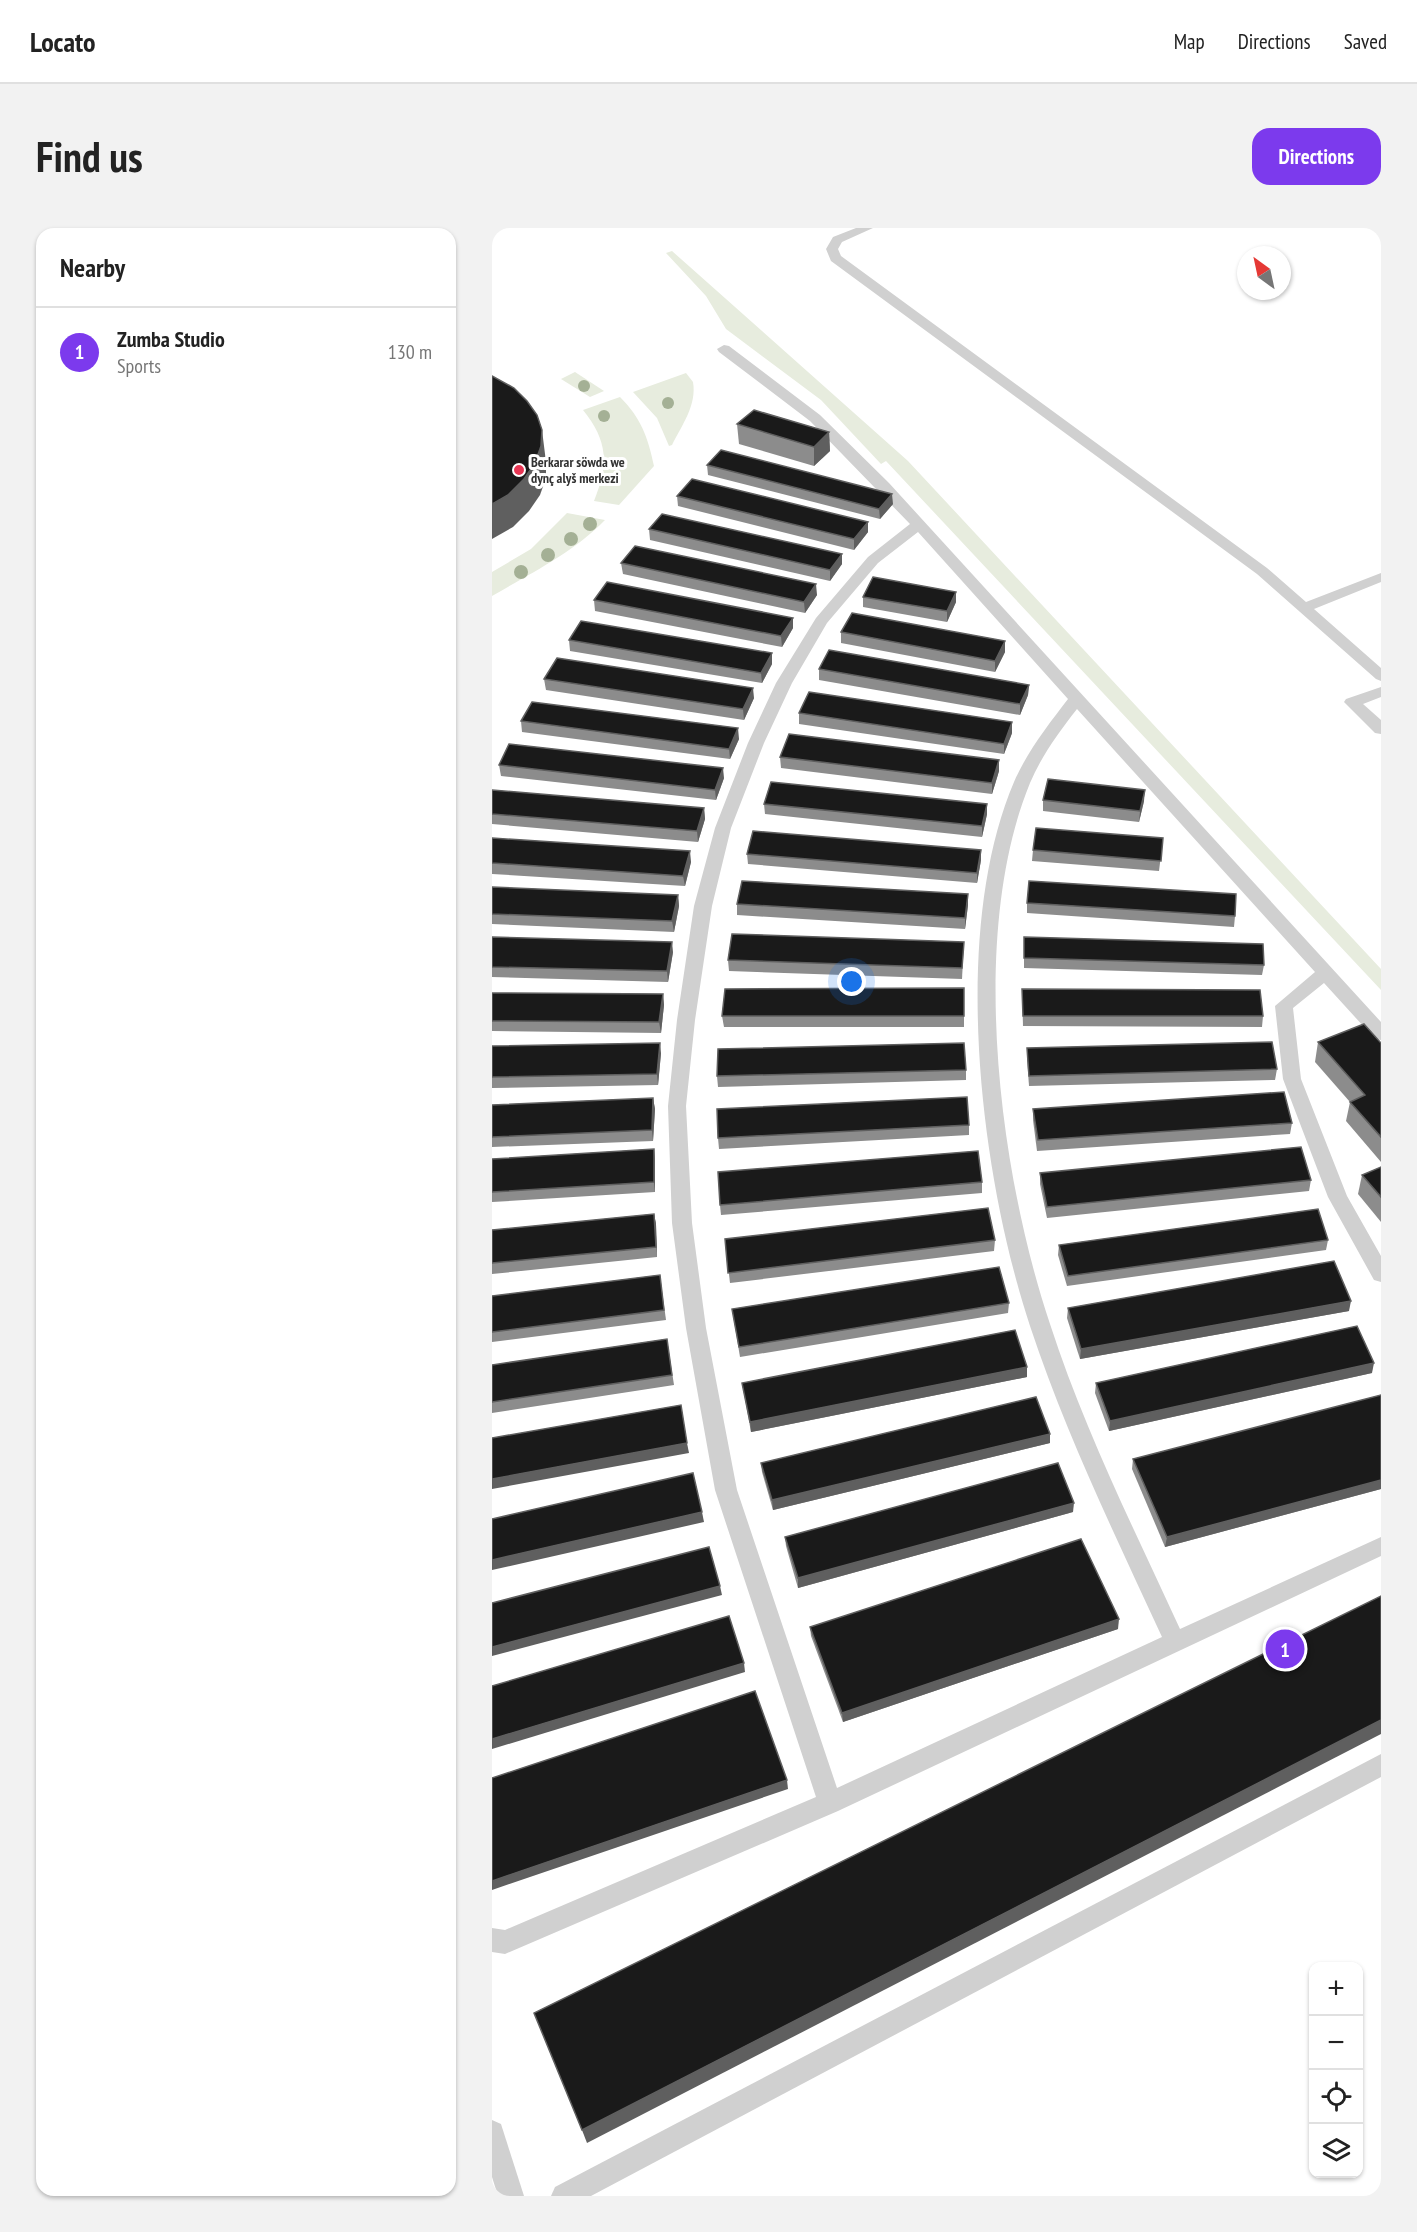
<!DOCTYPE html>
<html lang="en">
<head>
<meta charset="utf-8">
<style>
  :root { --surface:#fff; --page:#f2f2f2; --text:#222; --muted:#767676; --line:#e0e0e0; --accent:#7c3aed }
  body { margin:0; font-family:"PT Sans Narrow",sans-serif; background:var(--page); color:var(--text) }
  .controls { position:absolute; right:18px; bottom:18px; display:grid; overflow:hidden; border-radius:12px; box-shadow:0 2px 4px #0004 }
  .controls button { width:54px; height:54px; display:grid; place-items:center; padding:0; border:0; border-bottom:2px solid var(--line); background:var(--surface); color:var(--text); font:30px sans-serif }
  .compass { position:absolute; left:745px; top:18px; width:54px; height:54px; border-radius:50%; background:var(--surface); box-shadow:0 2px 4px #0004; rotate:327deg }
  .you { position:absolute; left:360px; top:754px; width:21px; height:21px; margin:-15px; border:4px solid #fff; border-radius:50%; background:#1a73e8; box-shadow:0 0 0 9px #1a73e833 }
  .badge { display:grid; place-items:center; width:39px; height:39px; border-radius:50%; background:var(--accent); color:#fff; font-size:20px; font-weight:700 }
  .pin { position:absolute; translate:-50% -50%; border:3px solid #fff; box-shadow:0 2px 6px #0006 }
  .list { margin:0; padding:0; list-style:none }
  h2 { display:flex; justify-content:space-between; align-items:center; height:78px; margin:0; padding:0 24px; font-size:26px }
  h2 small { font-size:20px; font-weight:400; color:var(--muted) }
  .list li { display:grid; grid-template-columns:39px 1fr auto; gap:18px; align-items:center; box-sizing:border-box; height:90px; padding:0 24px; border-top:2px solid var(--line) }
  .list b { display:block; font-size:22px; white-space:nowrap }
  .list p { margin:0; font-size:20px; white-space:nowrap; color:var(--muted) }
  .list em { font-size:20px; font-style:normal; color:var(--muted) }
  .icon { flex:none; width:33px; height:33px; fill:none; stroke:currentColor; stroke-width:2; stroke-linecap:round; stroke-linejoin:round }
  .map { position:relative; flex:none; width:889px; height:1968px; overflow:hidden; border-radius:18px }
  header { display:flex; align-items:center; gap:36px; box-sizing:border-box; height:84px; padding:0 30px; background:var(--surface); border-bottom:2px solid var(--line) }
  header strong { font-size:28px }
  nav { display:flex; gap:33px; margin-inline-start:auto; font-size:21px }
  .intro { display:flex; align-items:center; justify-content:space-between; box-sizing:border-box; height:144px; padding:0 36px }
  h1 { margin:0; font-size:42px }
  .button { padding:15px 27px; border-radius:18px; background:var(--accent); color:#fff; font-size:21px; font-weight:700 }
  main { display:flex; gap:36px; padding:0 36px }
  aside { flex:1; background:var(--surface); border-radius:18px; box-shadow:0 2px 4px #0004 }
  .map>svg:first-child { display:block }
  .green { fill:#e7ecde }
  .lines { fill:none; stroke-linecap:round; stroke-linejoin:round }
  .lane { fill:#d0d0d0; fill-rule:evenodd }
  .tree { fill:#a4b095 }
  .wall { fill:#8c8c8c }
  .shaded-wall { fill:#5f5f5f }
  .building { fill:#1a1a1a; stroke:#5f5f5f; stroke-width:1.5 }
  .poi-dot { fill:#e83654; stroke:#fff; stroke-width:2 }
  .labels { text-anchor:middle; stroke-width:6; stroke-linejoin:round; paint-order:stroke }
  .far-poi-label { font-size:14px; font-weight:bold; fill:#333; stroke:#fff; text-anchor:start }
</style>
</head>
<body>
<header>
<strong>Locato</strong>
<nav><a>Map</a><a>Directions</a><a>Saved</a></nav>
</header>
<div class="intro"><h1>Find us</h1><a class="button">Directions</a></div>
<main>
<aside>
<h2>Nearby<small></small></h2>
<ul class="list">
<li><span class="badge">1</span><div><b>Zumba Studio</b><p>Sports</p></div><em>130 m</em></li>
</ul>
</aside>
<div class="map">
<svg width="889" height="1968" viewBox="0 0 889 1968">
  <rect width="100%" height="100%" fill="#fff"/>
  <g class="green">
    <path d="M180 23 416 233 889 741V762L394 233 389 236 329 172 234 101 214 68 174 25Z"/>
    <path d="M83 144 112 163 98 169 69 151Z"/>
    <path d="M194 145 201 154C205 177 190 197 180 217L177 218 165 190 141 164Z"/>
    <path d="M128 169C149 190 156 209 162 238L127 277 102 273C117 236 116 213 91 182Z"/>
    <path d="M75 285 113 292C81 325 39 345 0 368V344L39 321Z"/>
  </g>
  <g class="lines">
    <g class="lane">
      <path d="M364 0H381L350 14 346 21 349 28 775 340 814 374 889 345V354L822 381 889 440V453L884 451 765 346 339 33 334 21 341 9Z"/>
      <path d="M232 117 237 118 328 187 397 255 889 794V812L883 811 832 755 801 780 809 851 855 968 889 1028V1054L882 1052 836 969 791 851 783 778 823 744 585 481C567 504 550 527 538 555 476 706 507 944 558 1096 592 1201 642 1301 688 1401L889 1309V1328L346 1583 13 1726 0 1724V1700L13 1702 324 1569 223 1262 194 1100 180 995 176 878 185 792 202 678 223 600 256 515 284 455 324 390 376 329 418 296 318 193 227 124 225 121ZM426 304 576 471C556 497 535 524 522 554 458 704 488 946 538 1098 573 1204 623 1307 670 1409L345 1560 245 1262 214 1100 200 995 194 878 203 792 220 678 239 600 272 515 300 455 335 395 386 335Z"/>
      <path d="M889 459V469L871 476 889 492V506L883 505 852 474 854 471Z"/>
      <path d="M889 1526V1549L99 1968H59L63 1959Z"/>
      <path d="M0 1892 9 1896 32 1968H6L0 1949Z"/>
    </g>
  </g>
  <g class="tree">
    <circle cx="92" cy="158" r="6"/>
    <circle cx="176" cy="175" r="6"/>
    <circle cx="112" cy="188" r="6"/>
    <circle cx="98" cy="296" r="7"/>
    <circle cx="79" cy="311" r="7"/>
    <circle cx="56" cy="327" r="7"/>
    <circle cx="29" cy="344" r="7"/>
  </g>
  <g class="wall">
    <path d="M245 196 337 204 338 223 322 238 247 216Z"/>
    <path d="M215 237 401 276 388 291 216 247Z"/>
    <path d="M185 268 376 304 362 322 186 278Z"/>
    <path d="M157 301 350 336 338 353 158 312Z"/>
    <path d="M129 335 325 367 313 385 131 346Z"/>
    <path d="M464 364V374L455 394 371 379V369Z"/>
    <path d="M102 372 301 390V400L290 419 103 383Z"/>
    <path d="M349 404 513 413V424L503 444 349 415Z"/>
    <path d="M77 412 280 425V436L270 455 78 423Z"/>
    <path d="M327 441 537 457 536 467 528 487 327 452Z"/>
    <path d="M52 451 262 470 252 492 54 462Z"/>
    <path d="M307 485 520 505 512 526 307 496Z"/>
    <path d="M29 493 247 511 238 531 30 504Z"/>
    <path d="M288 529 507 543 500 566 289 540Z"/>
    <path d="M7 537 232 550 224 572 9 548Z"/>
    <path d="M0 562 212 580 213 591 206 614 0 596Z"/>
    <path d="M551 572 652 573 647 594 551 583Z"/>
    <path d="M272 576 495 586 490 609 273 586Z"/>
    <path d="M0 610 199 634 193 658 0 646Z"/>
    <path d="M671 610 667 643 540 633 541 622Z"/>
    <path d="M489 622V632L485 655 256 636 255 626Z"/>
    <path d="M0 659 186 667 187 678 182 704 0 696Z"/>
    <path d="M535 675 743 688 742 699 535 685Z"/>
    <path d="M245 676 476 677 473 701 245 687Z"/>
    <path d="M0 709 181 724 176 754 0 749Z"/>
    <path d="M532 709 772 737 770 747 532 740Z"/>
    <path d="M472 714 470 751 237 743 236 732Z"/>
    <path d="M472 760V799H232L230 788Z"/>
    <path d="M530 761 771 788 770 799 531 798Z"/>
    <path d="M0 765 171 766 172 777 169 805 0 803Z"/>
    <path d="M826 814 889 815V934L854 893 858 874 823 834Z"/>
    <path d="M0 818 169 825 166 857 0 860Z"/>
    <path d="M535 820 785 841 783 852 537 858 535 830Z"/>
    <path d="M474 842V852L226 859 225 848Z"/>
    <path d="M161 870 163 881 161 913 0 919V877Z"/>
    <path d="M541 881 800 895 798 906 545 923 541 892Z"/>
    <path d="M477 897V907L227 921 226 910Z"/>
    <path d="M162 921 163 932V964L0 974V931Z"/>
    <path d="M889 939V994L866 966 870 947Z"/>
    <path d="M548 945 819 952 817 963 555 990 548 956Z"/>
    <path d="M490 954V965L229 987 228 977Z"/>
    <path d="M162 986 164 996 165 1029 0 1046V1002Z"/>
    <path d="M233 1011 503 1012 502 1023 238 1055Z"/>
    <path d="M836 1012 834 1022 575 1058 566 1027 567 1017Z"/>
    <path d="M168 1047 174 1092 0 1114V1068Z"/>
    <path d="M517 1075 516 1085 248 1129 240 1081Z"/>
    <path d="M576 1080 857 1083 588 1131 575 1090Z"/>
    <path d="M175 1111 182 1157 0 1185V1137Z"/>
    <path d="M535 1139V1149L259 1204 250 1155Z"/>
    <path d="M880 1145 617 1203 603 1165 604 1155Z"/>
    <path d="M889 1167V1261L673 1319 640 1241 641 1231Z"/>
    <path d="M558 1206V1215L281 1282 270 1244 269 1235Z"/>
    <path d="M581 1284 306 1360 294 1318 293 1309Z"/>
    <path d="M318 1399 626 1401 351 1494 319 1408Z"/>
  </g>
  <g class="shaded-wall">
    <path d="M50 202 54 234V250L48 267 37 283 21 299 0 311V276Z"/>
    <path d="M337 204 338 223 322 238V219Z"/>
    <path d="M400 266 401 276 388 291 387 281Z"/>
    <path d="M376 294V304L362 322V311Z"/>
    <path d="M350 326V336L338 353V342Z"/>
    <path d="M324 356 325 367 313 385 312 374Z"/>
    <path d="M464 364V374L455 394V383Z"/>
    <path d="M301 390V400L290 419 289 408Z"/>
    <path d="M513 413V424L503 444V433Z"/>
    <path d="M280 425V436L270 455 269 445Z"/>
    <path d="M537 457 536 467 528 487V476Z"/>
    <path d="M261 460 262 470 252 492 251 481Z"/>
    <path d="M520 494V505L512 526V516Z"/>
    <path d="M246 500 247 511 238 531 237 521Z"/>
    <path d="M507 532V543L500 566V555Z"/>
    <path d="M231 540 232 550 224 572 223 562Z"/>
    <path d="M653 562 652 573 647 594 648 583Z"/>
    <path d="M495 576V586L490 609V598Z"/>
    <path d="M212 580 213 591 206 614 205 603Z"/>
    <path d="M489 622V632L485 655V645Z"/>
    <path d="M198 623 199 634 193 658 191 648Z"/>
    <path d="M476 666V677L473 701V690Z"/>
    <path d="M186 667 187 678 182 704 180 693Z"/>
    <path d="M180 714 181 724 176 754 175 743Z"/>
    <path d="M171 766 172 777 169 805 167 794Z"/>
    <path d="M168 815 169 825 166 857 165 846Z"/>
    <path d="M161 870 163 881 161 913 160 902Z"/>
    <path d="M162 921 163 932V964L162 954Z"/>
    <path d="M162 986 164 996 165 1029 164 1019Z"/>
    <path d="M859 1073 857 1083 588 1131 589 1121Z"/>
    <path d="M882 1135 880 1145 617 1203 618 1193Z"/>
    <path d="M535 1139V1149L259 1204 258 1194Z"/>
    <path d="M558 1206V1215L281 1282 280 1272Z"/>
    <path d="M195 1215 197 1225 0 1261V1251Z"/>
    <path d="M889 1252V1261L673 1319 675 1309Z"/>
    <path d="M582 1275 581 1284 306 1360V1350Z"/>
    <path d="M210 1284 212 1294 0 1342V1332Z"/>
    <path d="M228 1358 230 1367 0 1428V1419Z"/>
    <path d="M627 1391 626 1401 351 1494 350 1485Z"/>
    <path d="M252 1435 253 1444 0 1521V1511Z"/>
    <path d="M889 1492V1506L95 1915 90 1902Z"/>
    <path d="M295 1552 296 1561 0 1662V1653Z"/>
  </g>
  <g class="building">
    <path d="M0 148 22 160 35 173 45 187 50 202 49 218 43 235 32 251 16 267 0 276Z"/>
    <path d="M262 182 337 204 322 219 245 196Z"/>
    <path d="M229 222 400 266 387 281 215 237Z"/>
    <path d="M200 251 376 294 362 311 185 268Z"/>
    <path d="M170 286 350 326 338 342 157 301Z"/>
    <path d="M143 318 324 356 312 374 129 335Z"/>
    <path d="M381 349 464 364 455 383 371 369Z"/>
    <path d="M115 354 301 390 289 408 102 372Z"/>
    <path d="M360 385 513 413 503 433 349 404Z"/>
    <path d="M89 393 280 425 269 445 77 412Z"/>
    <path d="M337 422 537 457 528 476 327 441Z"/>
    <path d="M65 430 261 460 251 481 52 451Z"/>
    <path d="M317 464 520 494 512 516 307 485Z"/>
    <path d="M40 474 246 500 237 521 29 493Z"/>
    <path d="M297 506 507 532 500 555 288 529Z"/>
    <path d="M17 516 231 540 223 562 7 537Z"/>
    <path d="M556 551 653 562 648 583 551 572Z"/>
    <path d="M279 554 495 576 490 598 272 576Z"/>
    <path d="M0 562 212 580 205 603 0 586Z"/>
    <path d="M544 600 671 610 669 633 541 622Z"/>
    <path d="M261 603 489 622 485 645 255 626Z"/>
    <path d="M0 610 198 623 191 648 0 635Z"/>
    <path d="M250 653 476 666 473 690 245 676Z"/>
    <path d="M537 653 744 666 743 688 535 675Z"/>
    <path d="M0 659 186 667 180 693 0 686Z"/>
    <path d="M240 706 472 714 470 740 236 732Z"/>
    <path d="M0 709 180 714 175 743 0 739Z"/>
    <path d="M532 709 771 716 772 737 532 730Z"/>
    <path d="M472 760V788H230L233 761Z"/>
    <path d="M530 761 768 762 771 788H531Z"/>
    <path d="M0 765 171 766 167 794 0 793Z"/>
    <path d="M872 796 889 815V909L858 874 873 867 826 814Z"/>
    <path d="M780 814 785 841 537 848 535 820Z"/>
    <path d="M168 815 165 846 0 849V818Z"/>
    <path d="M472 815 474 842 225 848 226 821Z"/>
    <path d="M792 864 800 895 546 912 541 881Z"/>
    <path d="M475 869 477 897 226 910 225 881Z"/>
    <path d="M161 870 160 902 0 909V877Z"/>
    <path d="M809 919 819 952 555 979 548 945Z"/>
    <path d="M162 921V954L0 964V931Z"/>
    <path d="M486 923 490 954 228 977 226 944Z"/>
    <path d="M889 939V969L870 947Z"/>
    <path d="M496 980 503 1012 236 1045 233 1011Z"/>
    <path d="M826 981 836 1012 576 1048 567 1017Z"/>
    <path d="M162 986 164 1019 0 1035V1002Z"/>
    <path d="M842 1033 859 1073 589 1121 576 1080Z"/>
    <path d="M507 1039 517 1075 247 1119 240 1081Z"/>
    <path d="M168 1047 172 1082 0 1104V1068Z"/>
    <path d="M865 1098 882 1135 618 1193 604 1155Z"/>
    <path d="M523 1102 535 1139 258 1194 250 1155Z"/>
    <path d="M175 1111 180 1147 0 1174V1137Z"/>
    <path d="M889 1167V1252L675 1309 641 1231Z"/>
    <path d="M544 1169 558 1206 280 1272 269 1235Z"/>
    <path d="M189 1177 195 1215 0 1251V1210Z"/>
    <path d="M566 1235 582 1275 306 1350 293 1309Z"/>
    <path d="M201 1245 210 1284 0 1332V1291Z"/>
    <path d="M589 1311 627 1391 350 1485 318 1399Z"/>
    <path d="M217 1319 228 1358 0 1419V1375Z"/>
    <path d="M889 1368V1492L90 1902 42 1785Z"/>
    <path d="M237 1388 252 1435 0 1511V1458Z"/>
    <path d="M263 1463 295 1552 0 1653V1550Z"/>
  </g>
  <circle class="poi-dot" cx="27" cy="242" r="6"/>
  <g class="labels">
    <g class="far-poi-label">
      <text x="39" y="239">Berkarar söwda we<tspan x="39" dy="16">dynç alyš merkezi</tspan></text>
    </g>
  </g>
</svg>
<div class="controls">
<button>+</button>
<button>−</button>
<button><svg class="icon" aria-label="locate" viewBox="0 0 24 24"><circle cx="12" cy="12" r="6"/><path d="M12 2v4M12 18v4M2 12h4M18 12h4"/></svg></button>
<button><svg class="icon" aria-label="layers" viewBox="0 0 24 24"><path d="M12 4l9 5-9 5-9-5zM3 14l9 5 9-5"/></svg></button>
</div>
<svg class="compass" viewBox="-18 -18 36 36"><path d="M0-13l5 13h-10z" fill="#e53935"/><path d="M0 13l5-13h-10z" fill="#767676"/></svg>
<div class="you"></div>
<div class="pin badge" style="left:793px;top:1421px">1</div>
</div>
</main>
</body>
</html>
